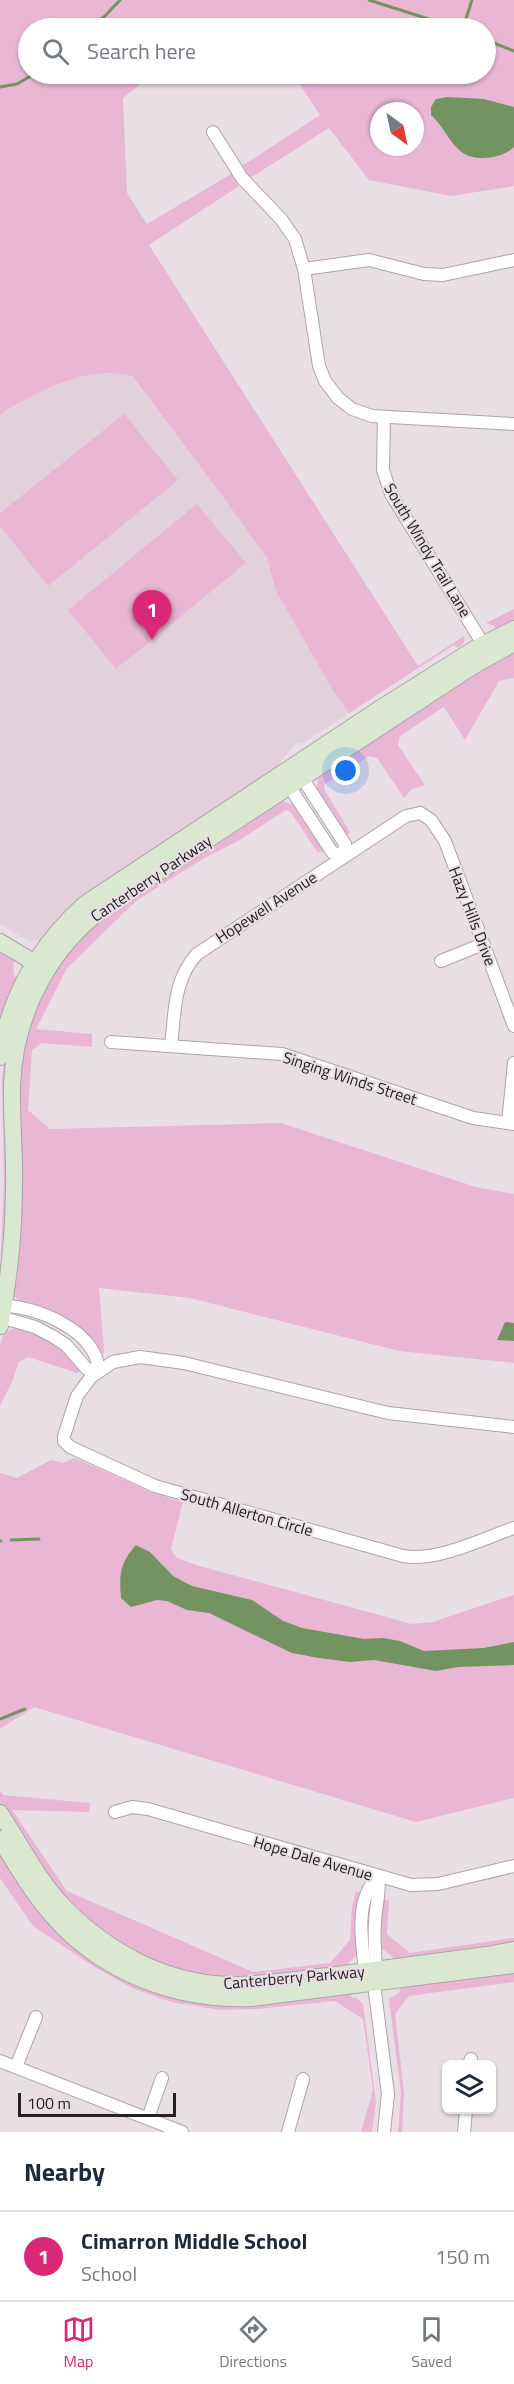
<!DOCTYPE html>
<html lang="en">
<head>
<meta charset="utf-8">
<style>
  :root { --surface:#fff; --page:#f2f2f3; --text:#1f2937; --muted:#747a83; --line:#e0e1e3; --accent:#db2777 }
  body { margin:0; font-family:"Titillium Web",sans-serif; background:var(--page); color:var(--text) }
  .controls { position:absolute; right:18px; bottom:18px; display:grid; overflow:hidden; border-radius:9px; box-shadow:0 2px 4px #0004 }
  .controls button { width:54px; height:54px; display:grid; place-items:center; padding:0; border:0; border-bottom:2px solid var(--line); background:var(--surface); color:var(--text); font:30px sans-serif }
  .compass { position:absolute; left:370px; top:102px; width:54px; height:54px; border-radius:50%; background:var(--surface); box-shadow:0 2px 4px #0004; rotate:147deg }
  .scale { position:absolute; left:18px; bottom:15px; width:158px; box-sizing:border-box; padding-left:6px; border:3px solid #242023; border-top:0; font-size:16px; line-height:21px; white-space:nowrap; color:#242023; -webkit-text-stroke:4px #e8dee4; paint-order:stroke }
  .you { position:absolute; left:346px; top:771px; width:21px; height:21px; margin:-15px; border:4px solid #fff; border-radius:50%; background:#1a73e8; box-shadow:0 0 0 9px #1a73e833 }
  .badge { display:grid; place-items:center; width:39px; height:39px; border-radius:50%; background:var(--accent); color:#fff; font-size:20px; font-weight:700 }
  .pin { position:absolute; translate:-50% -50px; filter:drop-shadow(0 2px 3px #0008) }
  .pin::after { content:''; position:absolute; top:32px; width:21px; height:18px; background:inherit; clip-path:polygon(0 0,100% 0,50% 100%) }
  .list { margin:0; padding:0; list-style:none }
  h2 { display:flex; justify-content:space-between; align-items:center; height:78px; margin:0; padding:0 24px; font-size:26px }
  h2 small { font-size:20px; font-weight:400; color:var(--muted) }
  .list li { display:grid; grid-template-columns:39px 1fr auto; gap:18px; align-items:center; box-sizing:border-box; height:90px; padding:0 24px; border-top:2px solid var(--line) }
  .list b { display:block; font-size:22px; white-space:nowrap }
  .list p { margin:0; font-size:20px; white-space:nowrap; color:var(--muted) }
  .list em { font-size:20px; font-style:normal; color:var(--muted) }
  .icon { flex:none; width:33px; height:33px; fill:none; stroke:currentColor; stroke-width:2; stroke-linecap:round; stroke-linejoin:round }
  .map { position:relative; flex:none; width:514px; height:2132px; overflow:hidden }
  .search { position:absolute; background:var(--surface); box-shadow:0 2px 4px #0004; left:18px; right:18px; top:18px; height:66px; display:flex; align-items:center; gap:15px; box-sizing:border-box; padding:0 21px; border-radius:33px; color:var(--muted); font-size:22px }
  .sheet { height:168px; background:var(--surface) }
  nav { display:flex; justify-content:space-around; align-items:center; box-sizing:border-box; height:84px; border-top:2px solid var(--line); background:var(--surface); font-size:16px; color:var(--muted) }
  nav a { display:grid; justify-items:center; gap:3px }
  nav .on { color:var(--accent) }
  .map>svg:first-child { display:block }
  .built { fill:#e2d1da }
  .green { fill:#e9b6d4; fill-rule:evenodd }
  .water { fill:#739361 }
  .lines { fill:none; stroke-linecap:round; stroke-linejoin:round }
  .stream { stroke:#739361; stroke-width:3 }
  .street-casing { stroke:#ada3a8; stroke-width:14 }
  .secondary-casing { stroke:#ada3a8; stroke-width:18 }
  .street { stroke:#fff; stroke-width:12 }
  .secondary { stroke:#dae8d1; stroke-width:16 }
  .labels { text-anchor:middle; stroke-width:4.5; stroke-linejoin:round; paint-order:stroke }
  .street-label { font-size:16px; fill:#242023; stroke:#e8dee4 }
</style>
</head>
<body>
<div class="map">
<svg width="514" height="2132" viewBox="0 0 514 2132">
  <rect width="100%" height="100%" fill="#e8dee4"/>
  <path class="built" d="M105 372 131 376 226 501 267 558 276 591 332 689 349 713 305 742 296 744 265 780 42 943 37 939 30 942 0 924V415L32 395 63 381Z"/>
  <g class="green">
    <path d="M0 0H514V186L451 196 369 180 329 128 250 178 242 166 320 115 293 74H486V28H28V74H153L123 98 127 193 147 224 231 174 239 186 149 245 418 666 464 636V643L458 648 454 645 349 713 332 689 276 591 267 558 226 501 132 376C123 375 112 372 104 373 65 377 32 394 0 415ZM379 111H415V147H379Z"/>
    <path d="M124 414 178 480 48 586 0 526V513Z"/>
    <path d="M197 504 246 563 116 669 68 610Z"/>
    <path d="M514 609V622L496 630 494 626 486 623Z"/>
    <path d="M514 650V678L499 681 465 740 444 707 400 736 398 745 425 785 412 789 404 798 377 758 369 756 325 784 324 789 350 832 346 836 316 791 320 771Z"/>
    <path d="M275 800 295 804 324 850 318 853 290 811 286 810 238 841 201 860 136 901 67 968 36 1029 92 1034V1047L42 1043 32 1050 28 1110 50 1129 281 1123 476 1187 514 1194V1363L399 1351 190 1298 99 1288 104 1352 101 1354 49 1310 21 1303 12 1294 18 1064 38 995 88 926Z"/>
    <path d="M0 953 15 961 13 964 14 976 20 980 0 1035Z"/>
    <path d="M6 1041 10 1200 0 1277 4 1183 2 1078Z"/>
    <path d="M11 1329C38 1326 68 1349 80 1371L77 1373 28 1357 19 1362 12 1382 0 1405V1346L3 1335Z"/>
    <path d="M75 1458 153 1493 183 1502 171 1549 177 1558 196 1565 412 1624 433 1622 514 1595V1798L416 1822 34 1707 0 1729V1473L17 1478 51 1460 63 1463Z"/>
    <path d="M0 1790 3 1795 90 1803 89 1812 12 1810 67 1891 253 1972 330 1963 350 1940 352 1907 356 1891 363 1893 359 1952 346 1966 271 1978 198 1977 119 1947 51 1883 0 1804Z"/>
    <path d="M0 1847 103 1964 350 1992 352 1998 355 1997 363 2004 376 2102 372 2132H361L373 2090 363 2019 335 2001 257 2009 221 2010 171 2002 132 1988 93 1966 33 1926 0 1878Z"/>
    <path d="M383 1900H389L387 1934 410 1953 514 1938V1946L395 1959 384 1950H380L378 1934Z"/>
    <path d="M514 1969V1982L409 1996 395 2014 404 2092 402 2132H398L401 2093 389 1999 400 1992 399 1986Z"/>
  </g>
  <g class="water">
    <path d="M447 97 484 99 514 107V147C506 155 494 158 483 158 453 159 450 132 431 115V107L436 99Z"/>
    <path d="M505 1322 514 1323V1341L497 1340Z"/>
    <path d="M136 1545 150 1552 173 1576 192 1586 252 1600 283 1621 302 1628 364 1639 383 1638 400 1641 424 1651 484 1648 514 1642V1665L458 1667 436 1671 374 1660 350 1662 319 1658 292 1653 209 1613 187 1610 167 1601 157 1600 131 1607 121 1598C119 1574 120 1563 136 1545Z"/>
  </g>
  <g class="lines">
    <g class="stream">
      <path d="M369 0 457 28"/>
      <path d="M87 28 105 16 120 0"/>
      <path d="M463 28 472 0"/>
      <path d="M486 40 514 51"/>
      <path d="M0 87 17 84 34 74"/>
      <path d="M11 1540 39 1539"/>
      <path d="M0 1541H1"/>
      <path d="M0 1719 25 1709"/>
    </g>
    <g class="street-casing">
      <g id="street">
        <path d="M213 132 242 178 281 219 295 239 304 269 319 366 325 381 338 398 352 409 372 416 514 424"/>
        <path d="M304 269 369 260 424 274 443 275 514 260"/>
        <path d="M384 418 383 470 391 494 483 644"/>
        <path d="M285 780 332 852 343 857 345 844 299 773"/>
        <path d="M420 813 431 820 445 841 514 1026"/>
        <path d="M441 961 483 944"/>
        <path d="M111 1042 282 1054 473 1118 514 1124"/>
        <path d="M171 1046C175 1013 173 980 197 954L406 816 420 813"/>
        <path d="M508 1123 514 1063"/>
        <path d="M0 1306C33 1304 100 1332 98 1371"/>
        <path d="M0 1317 35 1327 54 1337 66 1345 87 1369 98 1371"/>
        <path d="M514 1427 388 1413 184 1363 140 1357 113 1362 91 1377 77 1396 64 1436V1441L70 1447 155 1486 403 1556C437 1562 482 1539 514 1528"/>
        <path d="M115 1812 132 1807 148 1809 411 1885 438 1884 514 1866"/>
        <path d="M378 1877C381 1893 375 1907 375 1923 373 1944 378 1964 374 1984L388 2094 384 2132"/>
        <path d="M370 1978 365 1971C362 1942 354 1899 378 1877"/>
        <path d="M0 2061 182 2132"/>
        <path d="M469 2064 471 2059"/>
        <path d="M16 2067 36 2017"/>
        <path d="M148 2118 162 2078"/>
        <path d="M288 2132 303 2079"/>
        <path d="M464 2132 466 2110"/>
      </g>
    </g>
    <g class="secondary-casing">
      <g id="secondary">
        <path d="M0 942 43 968"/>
        <path d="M0 1057C9 995 40 945 85 904L381 708 476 648 514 629"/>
        <path d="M0 1326C9 1280 14 1233 14 1185 15 1152 11 1118 12 1085 15 1012 51 944 111 903L473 666 514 643"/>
        <path d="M0 1813C18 1841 41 1884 64 1907 109 1953 167 1984 233 1985 265 1985 297 1979 329 1976 381 1969 434 1962 487 1955L514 1950"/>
        <path d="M0 1839C16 1865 32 1892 52 1915 102 1973 176 2001 252 1998L514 1965"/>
      </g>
    </g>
    <use href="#street" class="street"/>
    <use href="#secondary" class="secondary"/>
  </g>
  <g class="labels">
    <g class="street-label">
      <text transform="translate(428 550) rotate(59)" y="6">South Windy Trail Lane</text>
      <text transform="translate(151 878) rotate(-34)" y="6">Canterberry Parkway</text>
      <text transform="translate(266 907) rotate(-33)" y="6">Hopewell Avenue</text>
      <text transform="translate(473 916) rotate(69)" y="6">Hazy Hills Drive</text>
      <text transform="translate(350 1078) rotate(18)" y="6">Singing Winds Street</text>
      <text transform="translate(247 1512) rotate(16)" y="6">South Allerton Circle</text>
      <text transform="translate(313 1858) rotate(16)" y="6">Hope Dale Avenue</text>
      <text transform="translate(294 1977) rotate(-5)" y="6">Canterberry Parkway</text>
    </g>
  </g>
</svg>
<div class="controls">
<button><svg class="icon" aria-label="layers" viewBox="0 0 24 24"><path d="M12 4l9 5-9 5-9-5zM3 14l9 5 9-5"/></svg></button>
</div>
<svg class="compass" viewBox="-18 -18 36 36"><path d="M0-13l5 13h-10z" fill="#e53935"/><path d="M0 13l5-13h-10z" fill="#747a83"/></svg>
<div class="scale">100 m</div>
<div class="you"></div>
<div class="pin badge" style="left:152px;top:640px">1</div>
<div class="search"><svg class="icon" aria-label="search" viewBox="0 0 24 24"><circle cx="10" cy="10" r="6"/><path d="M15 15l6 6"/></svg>Search here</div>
</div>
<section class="sheet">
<h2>Nearby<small></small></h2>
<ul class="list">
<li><span class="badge">1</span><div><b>Cimarron Middle School</b><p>School</p></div><em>150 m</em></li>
</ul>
</section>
<nav>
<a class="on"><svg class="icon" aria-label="map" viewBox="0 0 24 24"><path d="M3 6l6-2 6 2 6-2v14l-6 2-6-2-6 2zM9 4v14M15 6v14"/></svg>Map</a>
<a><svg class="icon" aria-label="directions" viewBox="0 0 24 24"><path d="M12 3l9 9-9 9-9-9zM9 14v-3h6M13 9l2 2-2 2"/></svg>Directions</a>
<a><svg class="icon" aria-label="saved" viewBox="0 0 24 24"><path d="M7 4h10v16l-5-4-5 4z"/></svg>Saved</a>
</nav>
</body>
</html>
